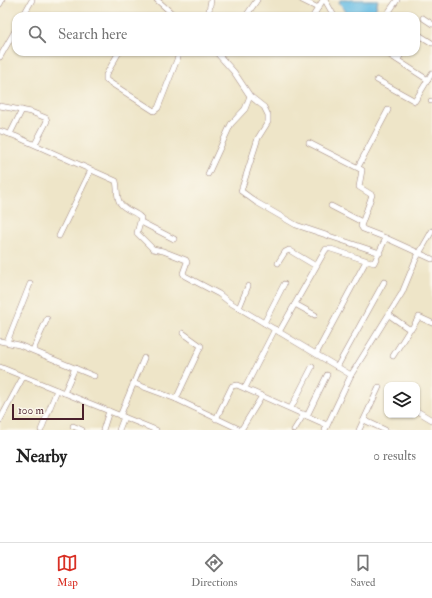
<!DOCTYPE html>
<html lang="en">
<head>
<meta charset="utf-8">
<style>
  :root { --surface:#fff; --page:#f2f2f2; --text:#222; --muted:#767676; --line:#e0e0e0; --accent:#d93025 }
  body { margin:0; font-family:"IM FELL Double Pica",serif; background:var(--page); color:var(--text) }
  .controls { position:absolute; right:12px; bottom:12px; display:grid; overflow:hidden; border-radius:8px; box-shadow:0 1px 3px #0004 }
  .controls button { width:36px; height:36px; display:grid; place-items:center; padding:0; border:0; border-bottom:1px solid var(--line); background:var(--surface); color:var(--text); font:20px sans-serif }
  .scale { position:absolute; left:12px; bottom:10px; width:72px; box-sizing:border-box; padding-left:4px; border:2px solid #4a1f2b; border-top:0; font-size:11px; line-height:14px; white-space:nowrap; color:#4a1f2b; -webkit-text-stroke:3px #fbf7ec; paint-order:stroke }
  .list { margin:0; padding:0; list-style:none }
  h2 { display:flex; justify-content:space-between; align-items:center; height:52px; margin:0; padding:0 16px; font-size:17px }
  h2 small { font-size:13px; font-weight:400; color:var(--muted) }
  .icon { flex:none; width:22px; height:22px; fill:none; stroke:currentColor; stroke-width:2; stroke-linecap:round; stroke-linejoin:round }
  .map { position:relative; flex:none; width:432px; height:430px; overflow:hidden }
  .search { position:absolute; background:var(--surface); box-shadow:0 1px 3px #0004; left:12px; right:12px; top:12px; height:44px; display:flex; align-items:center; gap:10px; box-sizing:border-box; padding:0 14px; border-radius:12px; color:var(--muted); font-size:15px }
  .sheet { height:112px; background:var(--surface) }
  nav { display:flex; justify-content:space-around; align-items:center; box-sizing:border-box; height:56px; border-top:1px solid var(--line); background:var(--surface); font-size:11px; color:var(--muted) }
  nav a { display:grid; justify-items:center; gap:2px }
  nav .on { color:var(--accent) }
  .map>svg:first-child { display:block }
  .water { fill:#68bde4; stroke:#596e88 }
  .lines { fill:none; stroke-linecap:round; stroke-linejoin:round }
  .minor-casing { stroke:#9c827a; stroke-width:6 }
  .minor { stroke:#fff; stroke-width:5 }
</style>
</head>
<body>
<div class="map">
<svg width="432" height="430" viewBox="0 0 432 430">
  <rect width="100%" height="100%" fill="#fbf7ec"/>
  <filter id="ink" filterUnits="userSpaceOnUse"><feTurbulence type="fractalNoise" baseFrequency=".025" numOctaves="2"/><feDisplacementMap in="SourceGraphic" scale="8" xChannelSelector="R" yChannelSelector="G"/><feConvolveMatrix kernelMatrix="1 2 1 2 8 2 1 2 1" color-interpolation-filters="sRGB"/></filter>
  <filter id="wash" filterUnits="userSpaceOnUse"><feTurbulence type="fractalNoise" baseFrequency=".012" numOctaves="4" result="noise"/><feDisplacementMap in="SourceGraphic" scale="16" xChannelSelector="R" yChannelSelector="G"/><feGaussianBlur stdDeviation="0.9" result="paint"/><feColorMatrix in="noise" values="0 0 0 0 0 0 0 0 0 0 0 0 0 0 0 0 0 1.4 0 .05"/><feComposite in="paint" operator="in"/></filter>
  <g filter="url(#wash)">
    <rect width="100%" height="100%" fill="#eee5c8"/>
    <path class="water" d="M340 0H378L374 15 349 16 339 2Z"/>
  </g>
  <g filter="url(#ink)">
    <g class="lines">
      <g class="minor-casing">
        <g id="minor">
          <path d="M157 0 175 16"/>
          <path d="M302 0 318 8"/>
          <path d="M325 0 334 16"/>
          <path d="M0 4 2 0"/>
          <path d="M23 16 32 0"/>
          <path d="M208 16 211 0"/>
          <path d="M246 16 257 0"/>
          <path d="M313 16 323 0"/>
          <path d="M386 16 397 0"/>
          <path d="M423 18 432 24"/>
          <path d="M416 33 432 43"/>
          <path d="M119 52 106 75V80L154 111 158 108 180 52"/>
          <path d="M216 52 234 72 250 96 264 107 268 115V122L258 138 241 191 256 202 296 225 380 253"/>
          <path d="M385 52 428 80"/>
          <path d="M0 57 16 29"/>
          <path d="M398 60 402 52"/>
          <path d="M377 80 415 101 432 73"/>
          <path d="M431 101H432"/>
          <path d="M0 106 31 112 46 118 47 121 35 144"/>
          <path d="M0 131 15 136 116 181C118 188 116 197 120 203 125 211 136 211 141 218L137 233 153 249 163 251 186 260 187 262 183 273 185 276 219 294 229 302 351 375"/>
          <path d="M10 134 22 110"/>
          <path d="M309 143 362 170 359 187 372 195 361 226 363 229 386 238"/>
          <path d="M358 167 388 110"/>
          <path d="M208 174 231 124 245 109 250 96"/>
          <path d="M331 206 362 222"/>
          <path d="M141 222 174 239"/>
          <path d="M59 236 91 170"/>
          <path d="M278 263 285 252 289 250 316 266"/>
          <path d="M295 304 315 315"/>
          <path d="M239 308 248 286"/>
          <path d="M389 315 409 329 412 328 419 317 432 323"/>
          <path d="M264 323 284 284"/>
          <path d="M279 332 326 249H331L374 263 386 238 432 259"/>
          <path d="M0 341 19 345 94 376"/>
          <path d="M7 342 30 284"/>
          <path d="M33 350 47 319"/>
          <path d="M316 354 366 261"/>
          <path d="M393 356 410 329"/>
          <path d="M0 367 156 430"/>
          <path d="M337 367 384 282"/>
          <path d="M133 383 176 399 241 430"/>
          <path d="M245 388 275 329"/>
          <path d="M64 393 75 368"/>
          <path d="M176 399 201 346 183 333"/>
          <path d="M291 408 312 367"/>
          <path d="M417 411 432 420"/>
          <path d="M120 416 144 358"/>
          <path d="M307 416 327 375"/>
          <path d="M216 419 232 386 237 385 327 425"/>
          <path d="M0 420 23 377"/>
          <path d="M364 420 385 430"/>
          <path d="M73 426 82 430"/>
          <path d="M41 430 57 390"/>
          <path d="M103 430 109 411"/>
          <path d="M119 430 124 417"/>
          <path d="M241 430 262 396"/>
          <path d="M294 430 304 414"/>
          <path d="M325 430 351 375 402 293 416 259 432 231"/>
          <path d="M359 430 379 387"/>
        </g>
      </g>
      <use href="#minor" class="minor"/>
    </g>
  </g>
</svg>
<div class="controls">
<button><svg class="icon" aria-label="layers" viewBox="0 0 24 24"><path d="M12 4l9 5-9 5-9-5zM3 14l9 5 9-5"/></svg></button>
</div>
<div class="scale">100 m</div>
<div class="search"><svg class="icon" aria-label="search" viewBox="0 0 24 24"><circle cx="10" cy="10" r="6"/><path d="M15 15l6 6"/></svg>Search here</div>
</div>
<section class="sheet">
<h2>Nearby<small>0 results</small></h2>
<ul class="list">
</ul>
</section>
<nav>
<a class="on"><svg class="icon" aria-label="map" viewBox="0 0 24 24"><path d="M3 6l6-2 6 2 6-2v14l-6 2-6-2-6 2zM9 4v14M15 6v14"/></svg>Map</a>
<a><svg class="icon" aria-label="directions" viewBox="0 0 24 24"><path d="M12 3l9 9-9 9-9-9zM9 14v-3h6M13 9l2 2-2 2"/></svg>Directions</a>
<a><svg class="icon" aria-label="saved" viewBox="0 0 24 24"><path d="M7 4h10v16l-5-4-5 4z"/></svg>Saved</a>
</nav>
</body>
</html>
